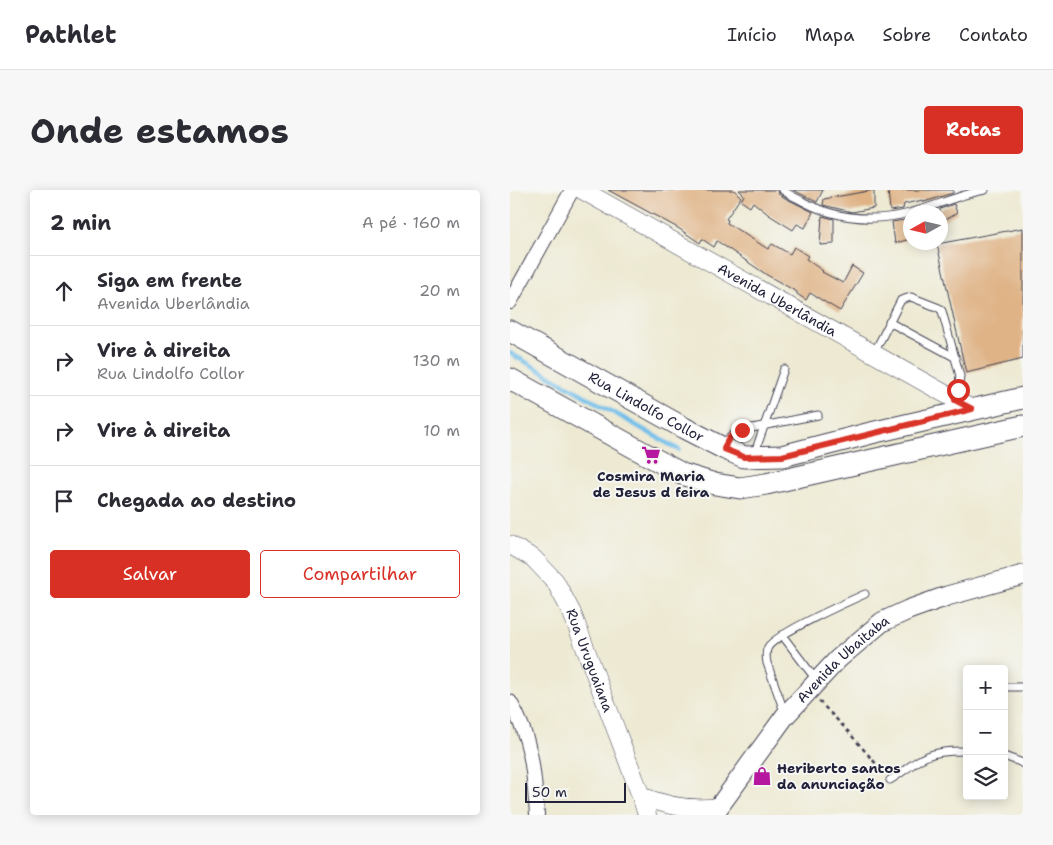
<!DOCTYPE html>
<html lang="pt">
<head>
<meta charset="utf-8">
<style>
  :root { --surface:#fff; --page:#f7f7f7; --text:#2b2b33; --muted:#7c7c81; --line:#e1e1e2; --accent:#d93025 }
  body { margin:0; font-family:"Shantell Sans",sans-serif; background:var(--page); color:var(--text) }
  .controls { position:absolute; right:15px; bottom:15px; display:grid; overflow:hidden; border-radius:5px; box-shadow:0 2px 12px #0003 }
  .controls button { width:45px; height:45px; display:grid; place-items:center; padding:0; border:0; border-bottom:1px solid var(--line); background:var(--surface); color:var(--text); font:25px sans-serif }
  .compass { position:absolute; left:393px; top:15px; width:45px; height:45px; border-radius:50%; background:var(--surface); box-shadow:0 2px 12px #0003; rotate:262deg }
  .scale { position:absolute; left:15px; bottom:12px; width:101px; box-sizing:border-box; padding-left:5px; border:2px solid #22223b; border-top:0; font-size:14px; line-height:18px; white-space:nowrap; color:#22223b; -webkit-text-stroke:4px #f6f6f2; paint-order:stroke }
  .stop { position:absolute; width:15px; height:15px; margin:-11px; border:4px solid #d93025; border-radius:50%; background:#fff }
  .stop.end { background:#d93025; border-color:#fff; box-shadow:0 1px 5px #0008 }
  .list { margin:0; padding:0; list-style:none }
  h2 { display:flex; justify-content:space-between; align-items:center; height:65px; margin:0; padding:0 20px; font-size:21px }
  h2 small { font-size:16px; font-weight:400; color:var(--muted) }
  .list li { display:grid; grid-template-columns:32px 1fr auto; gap:15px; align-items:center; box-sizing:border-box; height:70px; padding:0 20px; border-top:1px solid var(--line) }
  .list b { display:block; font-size:19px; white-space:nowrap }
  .list p { margin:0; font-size:16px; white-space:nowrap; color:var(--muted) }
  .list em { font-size:16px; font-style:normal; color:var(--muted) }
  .actions { display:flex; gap:10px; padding:15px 20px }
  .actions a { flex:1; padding:11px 0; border:1px solid var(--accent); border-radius:5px; text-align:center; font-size:18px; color:var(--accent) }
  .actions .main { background:var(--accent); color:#fff }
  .icon { flex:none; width:28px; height:28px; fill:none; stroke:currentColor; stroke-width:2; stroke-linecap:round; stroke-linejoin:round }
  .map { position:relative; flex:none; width:513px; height:625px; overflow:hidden; border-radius:5px }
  header { display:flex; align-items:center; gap:30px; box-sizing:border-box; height:70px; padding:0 25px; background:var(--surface); border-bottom:1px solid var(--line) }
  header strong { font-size:24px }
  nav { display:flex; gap:28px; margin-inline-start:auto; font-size:18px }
  .intro { display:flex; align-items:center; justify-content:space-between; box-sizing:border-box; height:120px; padding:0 30px }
  h1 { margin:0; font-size:35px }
  .button { padding:12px 22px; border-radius:5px; background:var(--accent); color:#fff; font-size:18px; font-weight:700 }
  main { display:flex; gap:30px; padding:0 30px }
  aside { flex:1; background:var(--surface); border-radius:5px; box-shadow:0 2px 12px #0003 }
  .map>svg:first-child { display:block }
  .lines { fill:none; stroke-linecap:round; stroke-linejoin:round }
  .stream { stroke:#70beea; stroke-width:4.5 }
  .building { fill:#dfb386 }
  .service-casing { stroke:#404052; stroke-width:9 }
  .minor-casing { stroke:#404052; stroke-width:16 }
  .tertiary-casing { stroke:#404052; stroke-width:19 }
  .secondary-casing { stroke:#404052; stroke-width:21 }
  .primary-casing { stroke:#404052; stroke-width:23 }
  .path { stroke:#404052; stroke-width:2.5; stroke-dasharray:4 4; stroke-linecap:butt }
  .service { stroke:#fff; stroke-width:7 }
  .minor { stroke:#fff; stroke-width:14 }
  .tertiary { stroke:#fff; stroke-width:18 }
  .secondary { stroke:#fff; stroke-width:19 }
  .primary { stroke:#fff; stroke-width:21 }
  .route { stroke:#d93025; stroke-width:6 }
  .labels { text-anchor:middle; stroke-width:4; stroke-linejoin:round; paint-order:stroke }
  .street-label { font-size:14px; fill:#22223b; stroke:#f6f6f2 }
  .poi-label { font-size:14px; font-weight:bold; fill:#22223b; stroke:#f6f6f2 }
</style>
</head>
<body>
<header>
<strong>Pathlet</strong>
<nav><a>Início</a><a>Mapa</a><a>Sobre</a><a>Contato</a></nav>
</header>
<div class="intro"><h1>Onde estamos</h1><a class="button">Rotas</a></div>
<main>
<aside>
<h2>2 min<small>A pé · 160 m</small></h2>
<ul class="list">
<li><svg class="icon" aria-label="ahead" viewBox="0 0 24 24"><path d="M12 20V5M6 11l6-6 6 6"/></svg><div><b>Siga em frente</b><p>Avenida Uberlândia</p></div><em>20 m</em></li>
<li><svg class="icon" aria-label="right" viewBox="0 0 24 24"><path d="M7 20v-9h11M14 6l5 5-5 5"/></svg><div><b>Vire à direita</b><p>Rua Lindolfo Collor</p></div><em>130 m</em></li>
<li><svg class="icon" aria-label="right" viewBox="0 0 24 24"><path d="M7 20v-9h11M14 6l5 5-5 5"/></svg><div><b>Vire à direita</b></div><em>10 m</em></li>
<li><svg class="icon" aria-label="arrive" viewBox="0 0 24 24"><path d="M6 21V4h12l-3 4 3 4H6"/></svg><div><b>Chegada ao destino</b></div></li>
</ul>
<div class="actions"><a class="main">Salvar</a><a>Compartilhar</a></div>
</aside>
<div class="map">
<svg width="513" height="625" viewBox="0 0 513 625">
  <rect width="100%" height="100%" fill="#f6f6f2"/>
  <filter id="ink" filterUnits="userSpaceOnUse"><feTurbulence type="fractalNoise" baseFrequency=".02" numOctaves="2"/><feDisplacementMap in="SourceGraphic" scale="10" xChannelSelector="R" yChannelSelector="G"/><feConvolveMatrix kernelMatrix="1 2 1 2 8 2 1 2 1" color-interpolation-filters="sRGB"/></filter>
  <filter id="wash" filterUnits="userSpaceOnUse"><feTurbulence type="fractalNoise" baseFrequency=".0096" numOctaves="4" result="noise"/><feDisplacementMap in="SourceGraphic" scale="20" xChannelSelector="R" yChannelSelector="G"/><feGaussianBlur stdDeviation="1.12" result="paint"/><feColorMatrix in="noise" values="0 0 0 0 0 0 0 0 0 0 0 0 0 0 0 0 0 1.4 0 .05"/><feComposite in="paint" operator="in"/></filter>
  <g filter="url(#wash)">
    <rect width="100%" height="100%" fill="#ede9d2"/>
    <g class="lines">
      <path class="stream" d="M0 163 169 260"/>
    </g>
    <g id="blocks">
      <g class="building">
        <path d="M98 0H224L231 7 216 29 218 30 217 33 258 59 262 54 280 64 284 57 298 66 296 69 313 81 312 82 333 93 342 76 353 83 330 121 300 103 296 110 287 104V102L257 85 207 51 204 57 192 49 190 53 168 38Z"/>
        <path d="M229 0H268L269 4 275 8 303 22 295 38 287 34 283 40 259 25 243 12 240 17 231 11 234 5Z"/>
        <path d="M283 0H313L307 12Z"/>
        <path d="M364 0V18L342 22 313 15 314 9Z"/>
        <path d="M378 0H443V3L414 12 413 10 394 14 393 19 380 21Z"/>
        <path d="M444 14 447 23 430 32V19Z"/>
        <path d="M312 26 324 29V54L310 55Z"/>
        <path d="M395 30 397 50 385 53 382 32Z"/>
        <path d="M513 38V169L456 183 427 54Z"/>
      </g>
    </g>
  </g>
  <g filter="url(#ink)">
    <use href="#blocks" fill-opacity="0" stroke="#404052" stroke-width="1"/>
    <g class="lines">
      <g class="service-casing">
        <g id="service">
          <path d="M273 0C279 5 287 8 294 12 328 30 363 32 400 23"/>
          <path d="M402 22C427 16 450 4 475 0"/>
          <path d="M379 132 446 168"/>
          <path d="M364 163 391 110 401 107 429 118 432 121 450 186 448 200 445 210"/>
          <path d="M215 256C218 247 223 244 232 240L308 225"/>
          <path d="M244 265 274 179"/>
          <path d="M272 445 307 491"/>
          <path d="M494 497H513"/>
          <path d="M275 524 257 473C256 468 255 462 258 457 266 444 337 412 355 404"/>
          <path d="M494 566 510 572 513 574"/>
          <path d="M380 590C390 584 397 578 406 572 422 561 439 561 457 561"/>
        </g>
      </g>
      <g class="minor-casing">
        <g id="minor">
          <path d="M0 112 62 0"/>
          <path d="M0 512C22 549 24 583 27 625"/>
        </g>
      </g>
      <g class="tertiary-casing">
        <g id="tertiary">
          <path id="s1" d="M72 0 462 219"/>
          <path id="s2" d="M0 355 23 368 45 391 62 423 131 606 137 625"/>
          <path d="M131 606C156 616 182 621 209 617"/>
        </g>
      </g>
      <g class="secondary-casing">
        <g id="secondary">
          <path id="s3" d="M203 625 275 526 328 469 372 432 398 420 437 406 513 385"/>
        </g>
      </g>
      <g class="primary-casing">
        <g id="primary">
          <path id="s4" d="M0 141 174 238 215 259 234 267 272 266 361 243 513 208"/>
          <path d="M0 189 172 284 205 294 230 298 256 294 513 236"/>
        </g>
      </g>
      <path class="path" d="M309 511 335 538 374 583"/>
      <use href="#service" class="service"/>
      <use href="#minor" class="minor"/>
      <use href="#tertiary" class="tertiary"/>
      <use href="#secondary" class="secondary"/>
      <use href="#primary" class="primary"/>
    </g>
  </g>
  <g class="lines" filter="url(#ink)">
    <path class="route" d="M232 240C221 244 218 248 214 259L234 267 272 266 462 219 445 210 448 200"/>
  </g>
  <defs>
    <g id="supermarket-bare" transform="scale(1.5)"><path d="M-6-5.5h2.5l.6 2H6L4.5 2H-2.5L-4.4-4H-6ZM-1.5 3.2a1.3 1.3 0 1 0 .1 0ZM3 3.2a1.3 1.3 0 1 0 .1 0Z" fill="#b5179e" stroke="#f6f6f2" stroke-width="2.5" paint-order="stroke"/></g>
    <g id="shop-bare" transform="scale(1.5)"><path d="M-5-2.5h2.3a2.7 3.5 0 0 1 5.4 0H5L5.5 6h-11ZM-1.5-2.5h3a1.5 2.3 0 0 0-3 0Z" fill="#b5179e" stroke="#f6f6f2" stroke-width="2.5" paint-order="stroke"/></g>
  </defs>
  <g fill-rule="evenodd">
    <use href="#supermarket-bare" x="141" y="265"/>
    <use href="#shop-bare" x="252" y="586"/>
  </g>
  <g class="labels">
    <g class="street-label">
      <text dy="5" stroke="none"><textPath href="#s1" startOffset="224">Avenida Uberlândia</textPath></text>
      <text dy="5" stroke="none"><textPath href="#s4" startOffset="156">Rua Lindolfo Collor</textPath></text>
      <text dy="5" stroke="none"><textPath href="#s2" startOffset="145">Rua Uruguaiana</textPath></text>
      <text dy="5" stroke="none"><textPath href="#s3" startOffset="204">Avenida Ubaitaba</textPath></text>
    </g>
    <g class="poi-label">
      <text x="141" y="291">Cosmira Maria<tspan x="141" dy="16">de Jesus d feira</tspan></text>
      <text x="267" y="583" text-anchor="start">Heriberto santos<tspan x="267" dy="16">da anunciação</tspan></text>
    </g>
  </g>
</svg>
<div class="controls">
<button>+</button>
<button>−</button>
<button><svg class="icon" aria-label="layers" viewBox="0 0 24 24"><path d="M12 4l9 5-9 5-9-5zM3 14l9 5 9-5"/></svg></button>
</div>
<svg class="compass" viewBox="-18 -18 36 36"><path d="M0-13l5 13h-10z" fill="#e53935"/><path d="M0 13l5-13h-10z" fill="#7c7c81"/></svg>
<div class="scale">50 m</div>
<div class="stop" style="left:448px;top:200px"></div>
<div class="stop end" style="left:232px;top:240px"></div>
</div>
</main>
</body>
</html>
